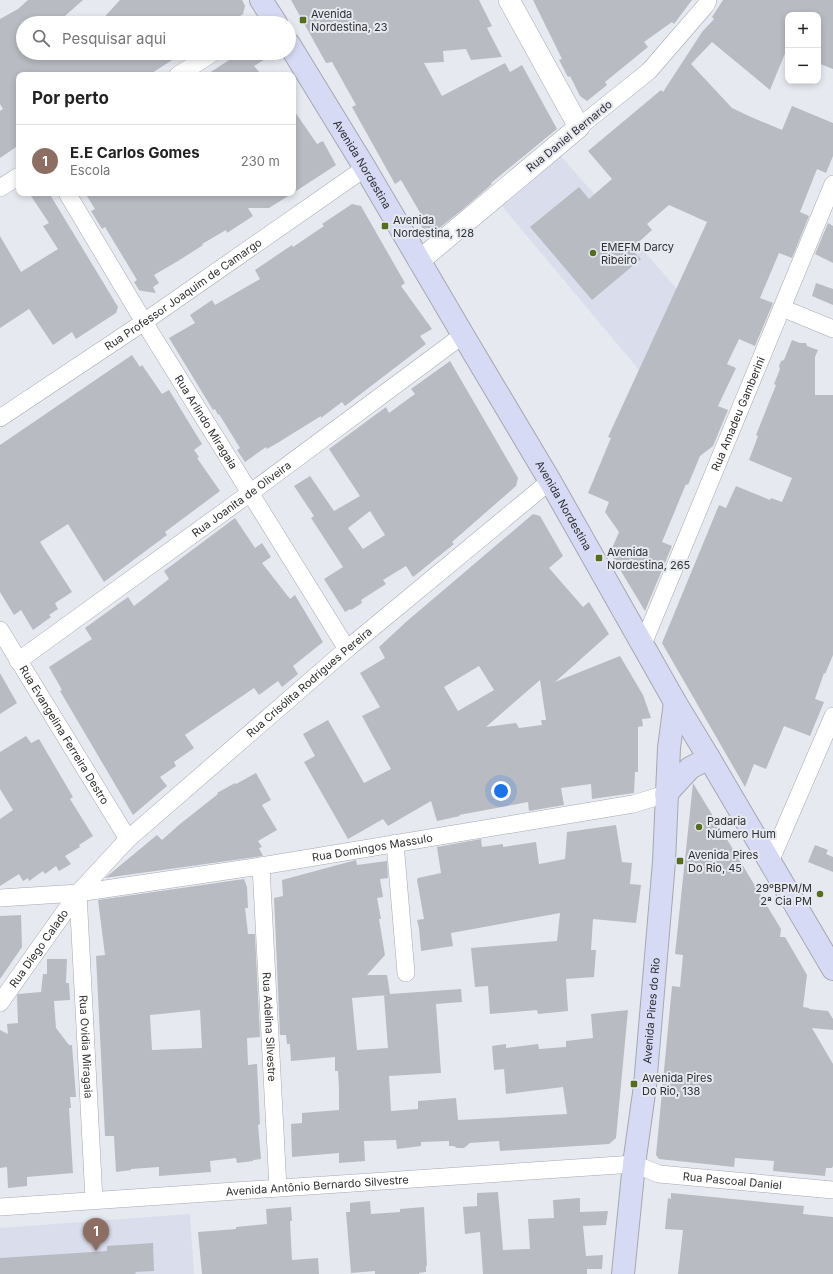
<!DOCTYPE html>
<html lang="pt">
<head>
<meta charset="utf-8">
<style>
  :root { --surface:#fff; --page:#f2f2f2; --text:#222; --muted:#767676; --line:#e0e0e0; --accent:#546d1f }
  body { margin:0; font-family:Inter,sans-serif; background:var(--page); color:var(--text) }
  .controls { position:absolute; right:12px; top:12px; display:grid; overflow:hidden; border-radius:8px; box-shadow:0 2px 6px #0003 }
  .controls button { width:36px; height:36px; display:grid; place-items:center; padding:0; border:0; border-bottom:1px solid var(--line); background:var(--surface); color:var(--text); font:20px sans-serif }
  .you { position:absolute; left:501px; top:791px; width:14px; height:14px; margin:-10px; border:3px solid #fff; border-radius:50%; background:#1a73e8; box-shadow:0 0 0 6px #1a73e833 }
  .badge { display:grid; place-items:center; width:26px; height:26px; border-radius:50%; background:var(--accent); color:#fff; font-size:13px; font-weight:700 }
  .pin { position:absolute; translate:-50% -33px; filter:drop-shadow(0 1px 2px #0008) }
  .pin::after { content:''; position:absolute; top:21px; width:14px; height:12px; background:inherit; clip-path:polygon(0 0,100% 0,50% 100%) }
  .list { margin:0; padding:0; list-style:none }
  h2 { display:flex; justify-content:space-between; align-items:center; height:52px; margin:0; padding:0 16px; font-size:17px }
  h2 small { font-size:13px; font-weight:400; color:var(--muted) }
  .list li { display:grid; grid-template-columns:26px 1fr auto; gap:12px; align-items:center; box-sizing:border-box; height:72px; padding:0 16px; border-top:1px solid var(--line) }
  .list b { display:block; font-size:15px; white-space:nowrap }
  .list p { margin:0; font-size:13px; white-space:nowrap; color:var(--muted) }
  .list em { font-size:13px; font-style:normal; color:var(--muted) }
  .icon { flex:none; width:22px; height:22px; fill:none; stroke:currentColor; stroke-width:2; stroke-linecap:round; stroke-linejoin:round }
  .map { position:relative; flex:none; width:833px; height:1274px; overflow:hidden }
  .search { position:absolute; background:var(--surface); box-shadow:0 2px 6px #0003; left:16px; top:16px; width:280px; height:44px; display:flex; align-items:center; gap:10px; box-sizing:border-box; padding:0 14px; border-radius:22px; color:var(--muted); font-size:15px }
  .panel { position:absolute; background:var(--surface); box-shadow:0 2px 6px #0003; left:16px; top:72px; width:280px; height:124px; border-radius:8px }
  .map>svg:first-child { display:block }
  .built { fill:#daddec }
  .building { fill:#b9bbc2; fill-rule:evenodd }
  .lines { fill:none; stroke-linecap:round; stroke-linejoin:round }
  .minor-casing { stroke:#a6a8b0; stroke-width:18 }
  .tertiary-casing { stroke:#a6a8b0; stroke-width:22 }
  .secondary-casing { stroke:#a6a8b0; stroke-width:24 }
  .minor { stroke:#fff; stroke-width:17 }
  .tertiary { stroke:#fff; stroke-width:21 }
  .secondary { stroke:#d6daf4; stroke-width:22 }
  .poi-dot { fill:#546d1f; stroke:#e7e9f0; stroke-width:1.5 }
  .labels { text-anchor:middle; stroke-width:4; stroke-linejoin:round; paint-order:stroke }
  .poi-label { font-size:11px; fill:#2e2f32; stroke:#e7e9f0; text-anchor:start }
  .street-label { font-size:11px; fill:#2e2f32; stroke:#e7e9f0 }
</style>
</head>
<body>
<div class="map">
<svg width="833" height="1274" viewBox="0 0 833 1274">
  <rect width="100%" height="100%" fill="#e7e9f0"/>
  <g class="built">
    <path d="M561 156 677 289 639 370 502 206Z"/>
    <path d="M190 1214 194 1274H0V1228Z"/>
  </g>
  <g class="building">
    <path d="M28 0H83L57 23H23V53H183L149 75H42L41 72 36 75H19V145L0 158V111L3 109 0 104V19L18 9Z"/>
    <path d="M120 0H242L245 6 243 14 230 23H99Z"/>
    <path d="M291 0H479L492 26 487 28 502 57 471 60 466 49 443 51 444 62 424 63 442 96 505 63 510 72 522 65 557 129 491 183 492 184 462 210 428 237 417 219 422 216 401 180 395 184 352 107 356 105 332 62 326 63Z"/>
    <path d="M533 0H692L674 24 672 22 644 42 648 47 605 82 607 85 587 101 580 96 570 76 568 77 559 60 562 59Z"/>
    <path d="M723 0H833V69L818 63V15H788V46L770 90 712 42 691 64 732 108 751 117 782 130 792 106 833 123V156L826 173 817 169 800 212 809 216 792 258 779 253 760 298 773 303 755 346 739 339 727 364 736 368 718 406 728 410 713 446 700 456 688 485 686 484 662 542 672 546 645 611 610 553 619 532 605 512 609 502 588 493 611 438 608 437 707 222 669 205 647 224 652 230 631 249 641 259 592 300 530 227 579 187 589 199 612 179 588 151 661 90 663 92 702 32 714 19 712 17Z"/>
    <path d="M240 53H275L254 66 262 75H206Z"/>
    <path d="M293 109 317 144 323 141 336 165 293 193Z"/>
    <path d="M29 193H49L118 307 116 313 76 339 72 332 53 345 29 309 0 328V236L21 272 58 249 43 226 49 223Z"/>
    <path d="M85 193H293L269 208H248L253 216 227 233 226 230 202 244 203 245 178 261 154 275 159 283 153 287 156 293 142 291 139 290 134 282 137 280 105 227 102 229 91 211 95 209Z"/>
    <path d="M352 204 361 206 405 283 401 286 432 329 420 336 426 344 345 406 342 402 321 418V416L279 442 267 449 266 447 245 462 237 450 240 448 219 414 218 415 215 409 213 410 169 338 195 323 190 315 212 300 215 305 260 279 255 270 292 245 293 247 324 226 322 224Z"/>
    <path d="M828 223 833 226V263L815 254Z"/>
    <path d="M816 283 833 289V305L812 296Z"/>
    <path d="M792 340 800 343H806L807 346 818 350 815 357V395H833V655L825 674 824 673 815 699 824 702 810 736 784 726 766 769 754 764 745 787 662 643 719 505 726 508 736 486 770 500 771 498 782 502 792 478 749 460 758 436 756 435 776 385 774 384 780 369 779 366 781 361 784 360Z"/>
    <path d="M132 355 140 367 142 365 162 394 169 390 202 444 194 450 199 457 197 458 220 491 165 532 167 535 104 582 68 524 40 542 72 592 55 603 58 609 49 615 51 617 33 630 21 610 14 615 0 592V445Z"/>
    <path d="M450 361 518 478 516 486 452 542 454 544 413 577 406 566 383 580 386 584 361 600 362 603 351 610 350 609 345 612 324 579 343 567 311 518 314 516 294 486 310 476 334 511 360 496 329 449 386 407 389 413 415 394 411 389ZM370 511 385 535 363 549 348 528Z"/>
    <path d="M533 514 540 516 563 556 549 568 583 607 589 602 609 634 555 682 620 656 643 695 648 709 651 718 642 719 643 726 638 727V772H635L634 793 592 799 591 784 561 788 564 805 529 811 528 802 459 815 460 816 437 821 431 801 388 826 383 819 348 839 304 762 315 756 303 734 328 720 364 783 391 769 362 716 380 707 360 673 385 658 379 647 406 622ZM479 666 494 690 458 711 444 687ZM540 680 546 720H541L542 725 519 728 516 723 486 727Z"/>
    <path d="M235 518 255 548 262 543 271 557 262 563 290 599 295 595 323 642 293 666 298 674 282 687 278 681 259 695 254 688 185 735 194 748 174 762 176 766 160 777 167 786 133 815 60 691 62 690 49 667 92 639 85 628 128 597 134 606 169 579 164 571Z"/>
    <path d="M0 673 17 703 0 714Z"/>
    <path d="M26 736 31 743 39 739 73 797 70 799 93 836 79 845 80 847 65 856 71 864 59 871 56 866 45 874 43 871 29 881 28 878 23 881 19 874 0 886V819L13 810 0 789V752Z"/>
    <path d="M256 773 271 800 262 805 277 830 258 841 262 847 259 848 263 856 105 878 157 835 162 840 180 824 218 794 217 793 235 783 236 784Z"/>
    <path d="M693 783 781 929 780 937H785L807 975 803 1007 809 1008V1009L828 1011 833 1019V1030L812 1028 833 1064V1166L832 1168H826L825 1176 773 1171 774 1161 735 1158 734 1167 659 1159 656 1155 672 986 680 987 683 955 675 954Z"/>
    <path d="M616 825 622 862 632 863 630 884 641 885 636 923 593 919 591 950H596L594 977 566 979 568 1011 538 1014 537 1010 490 1014 488 986 475 987 471 948 557 941 560 913 451 933 453 946 421 951 419 928 417 920 424 919 417 880 418 878 441 873 437 847 481 839 482 847 503 844V847L536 842 539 864 565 859 567 832Z"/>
    <path d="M815 845 828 850 826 854 833 857V872L808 862Z"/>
    <path d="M356 860 357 865 387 861 388 878 380 879 383 897 377 898 381 919H379L385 955 367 975H387L390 994 461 989 462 1002 436 1004 441 1073 389 1076 391 1111 418 1109V1101L456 1098 458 1120 567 1114 563 1087 506 1094 504 1069 494 1070 492 1046 506 1044V1048L538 1044 539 1049 566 1047V1041L593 1038 591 1014 628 1010 616 1138 609 1144 500 1151 499 1141 470 1143 464 1148H457L454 1146H449V1141L421 1142V1146L397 1149 396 1140 364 1141 365 1161 339 1163V1153L292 1157 291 1124 302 1123V1113L339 1110V1089L338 1071H335V1057L291 1061 290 1044H287L286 1035H280L274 898 283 896 282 880ZM384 995 388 1048 357 1050 352 998 388 995Z"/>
    <path d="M244 879 247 887 248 908H245L248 934H255L260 1037 247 1038 248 1065 257 1064 260 1124 258 1125 261 1159 253 1160V1161L237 1163 236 1158 210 1161 211 1172 159 1176V1167L131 1169V1170L116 1172 114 1136H105L96 956 105 955 98 900ZM200 1010 202 1048 152 1050 150 1015Z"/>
    <path d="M21 915 22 947 0 979V916Z"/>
    <path d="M47 959H67L66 983H69L70 1000 54 1001 56 1028 69 1045H72L76 1097H70L71 1108H69L73 1173 27 1177V1186L8 1188 7 1167 0 1168V1030L8 1034 7 1024 18 1023 17 996 18 994 41 992 43 974H47Z"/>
    <path d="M498 1192 503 1250 530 1249 528 1219 554 1218 553 1200 580 1198V1212L608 1211 606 1225 583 1226 586 1256 603 1255 602 1269H587V1274H483L480 1232 465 1234 463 1207 477 1206V1193Z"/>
    <path d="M671 1193 804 1206 803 1214 833 1217V1274H678L683 1230 665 1229 668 1198 671 1199Z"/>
    <path d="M370 1201 371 1214 400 1212V1209L424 1207 427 1266H426V1272L419 1273V1274H375V1271L351 1273 346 1212H350V1203Z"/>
    <path d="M291 1207 292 1221H290L292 1260 318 1258 319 1274H202L198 1232 236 1229V1227L267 1224 266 1209Z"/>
    <path d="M153 1243 154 1271 135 1272 136 1274H0V1258L107 1251V1246Z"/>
  </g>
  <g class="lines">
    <g class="minor-casing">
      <g id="minor">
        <path d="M178 75 213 53"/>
        <path d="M579 127 649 71 706 5 708 0"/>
        <path d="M0 188 19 176"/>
        <path id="s1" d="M67 193 144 322 347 649"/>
        <path d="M782 308 833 329"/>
        <path id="s2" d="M0 418 144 322 365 168"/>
        <path id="s3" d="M0 630 128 839"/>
        <path id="s4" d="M643 644 833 184"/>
        <path id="s5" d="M18 661 250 493 463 335"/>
        <path d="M395 843 406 973"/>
        <path d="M770 862 833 716"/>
        <path id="s6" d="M261 866 278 1188"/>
        <path id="s7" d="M78 893 94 1200"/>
        <path id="s8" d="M0 898 78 893 261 866 633 804 666 794"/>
        <path id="s9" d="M0 1003 78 893 128 839 347 649 550 481"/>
        <path id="s10" d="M0 1207 634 1164 659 1174 833 1190"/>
      </g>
    </g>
    <g class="tertiary-casing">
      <path id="tertiary" d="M419 261 579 127 509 0"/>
    </g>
    <g class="secondary-casing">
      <g id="secondary">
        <path d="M261 0 276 23"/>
        <path id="s11" d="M289 44 365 168 463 335 550 481 675 702 709 758 833 969"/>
        <path d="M666 794 690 768 709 758"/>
        <path id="s12" d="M623 1274 634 1164 645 1086 664 862 669 748 675 702"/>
      </g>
    </g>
    <use href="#minor" class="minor"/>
    <use href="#tertiary" class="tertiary"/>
    <use href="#secondary" class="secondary"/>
  </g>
  <g class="poi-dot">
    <rect x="299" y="16" width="8" height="8" rx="2"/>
    <rect x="381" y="222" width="8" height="8" rx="2"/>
    <circle cx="593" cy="253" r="4"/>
    <rect x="595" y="554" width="8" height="8" rx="2"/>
    <circle cx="699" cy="827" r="4"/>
    <rect x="676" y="857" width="8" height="8" rx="2"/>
    <circle cx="820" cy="894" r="4"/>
    <rect x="630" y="1080" width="8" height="8" rx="2"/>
  </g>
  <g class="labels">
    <g class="poi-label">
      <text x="311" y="18">Avenida<tspan x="311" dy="13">Nordestina, 23</tspan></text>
      <text x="393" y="224">Avenida<tspan x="393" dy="13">Nordestina, 128</tspan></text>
      <text x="601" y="251">EMEFM Darcy<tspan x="601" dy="13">Ribeiro</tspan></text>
      <text x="607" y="556">Avenida<tspan x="607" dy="13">Nordestina, 265</tspan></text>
      <text x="707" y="825">Padaria<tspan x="707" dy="13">Número Hum</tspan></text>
      <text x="688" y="859">Avenida Pires<tspan x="688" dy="13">Do Rio, 45</tspan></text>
      <text x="812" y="892" text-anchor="end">29ºBPM/M<tspan x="812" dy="13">2ª Cia PM</tspan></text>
      <text x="642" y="1082">Avenida Pires<tspan x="642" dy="13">Do Rio, 138</tspan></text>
    </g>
    <g class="street-label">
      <text transform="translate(569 136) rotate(-39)" y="4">Rua Daniel Bernardo</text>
      <text dy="4" stroke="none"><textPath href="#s11" startOffset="141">Avenida Nordestina</textPath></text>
      <text dy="4" stroke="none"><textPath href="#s2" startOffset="221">Rua Professor Joaquim de Camargo</textPath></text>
      <text dy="4" stroke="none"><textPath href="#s4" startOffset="249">Rua Amadeu Gamberini</textPath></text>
      <text dy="4" stroke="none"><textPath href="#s1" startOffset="268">Rua Arlindo Miragaia</textPath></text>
      <text dy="4" stroke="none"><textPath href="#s5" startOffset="276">Rua Joanita de Oliveira</textPath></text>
      <text dy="4" stroke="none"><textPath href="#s11" startOffset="537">Avenida Nordestina</textPath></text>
      <text dy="4" stroke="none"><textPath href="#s9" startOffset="448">Rua Crisólita Rodrigues Pereira</textPath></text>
      <text dy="4" stroke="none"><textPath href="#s3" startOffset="123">Rua Evangelina Ferreira Destro</textPath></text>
      <text dy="4" stroke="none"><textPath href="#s8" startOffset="376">Rua Domingos Massulo</textPath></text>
      <text dy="4" stroke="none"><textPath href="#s9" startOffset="67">Rua Diego Calado</textPath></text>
      <text dy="4" stroke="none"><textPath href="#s12" startOffset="265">Avenida Pires do Rio</textPath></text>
      <text dy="4" stroke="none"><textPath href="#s6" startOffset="161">Rua Adelina Silvestre</textPath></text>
      <text dy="4" stroke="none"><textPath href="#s7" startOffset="154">Rua Ovidia Miragaia</textPath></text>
      <text dy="4" stroke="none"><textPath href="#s10" startOffset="736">Rua Pascoal Daniel</textPath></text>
      <text dy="4" stroke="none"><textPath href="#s10" startOffset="318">Avenida Antônio Bernardo Silvestre</textPath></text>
    </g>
  </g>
</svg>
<div class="controls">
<button>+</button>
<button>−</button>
</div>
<div class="you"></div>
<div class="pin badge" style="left:96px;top:1251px;background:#8d6e63">1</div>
<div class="search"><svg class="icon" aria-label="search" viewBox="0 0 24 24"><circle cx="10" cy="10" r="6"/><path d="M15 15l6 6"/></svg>Pesquisar aqui</div>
<section class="panel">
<h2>Por perto<small></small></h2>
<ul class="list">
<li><span class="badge" style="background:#8d6e63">1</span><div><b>E.E Carlos Gomes</b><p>Escola</p></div><em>230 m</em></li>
</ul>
</section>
</div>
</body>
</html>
